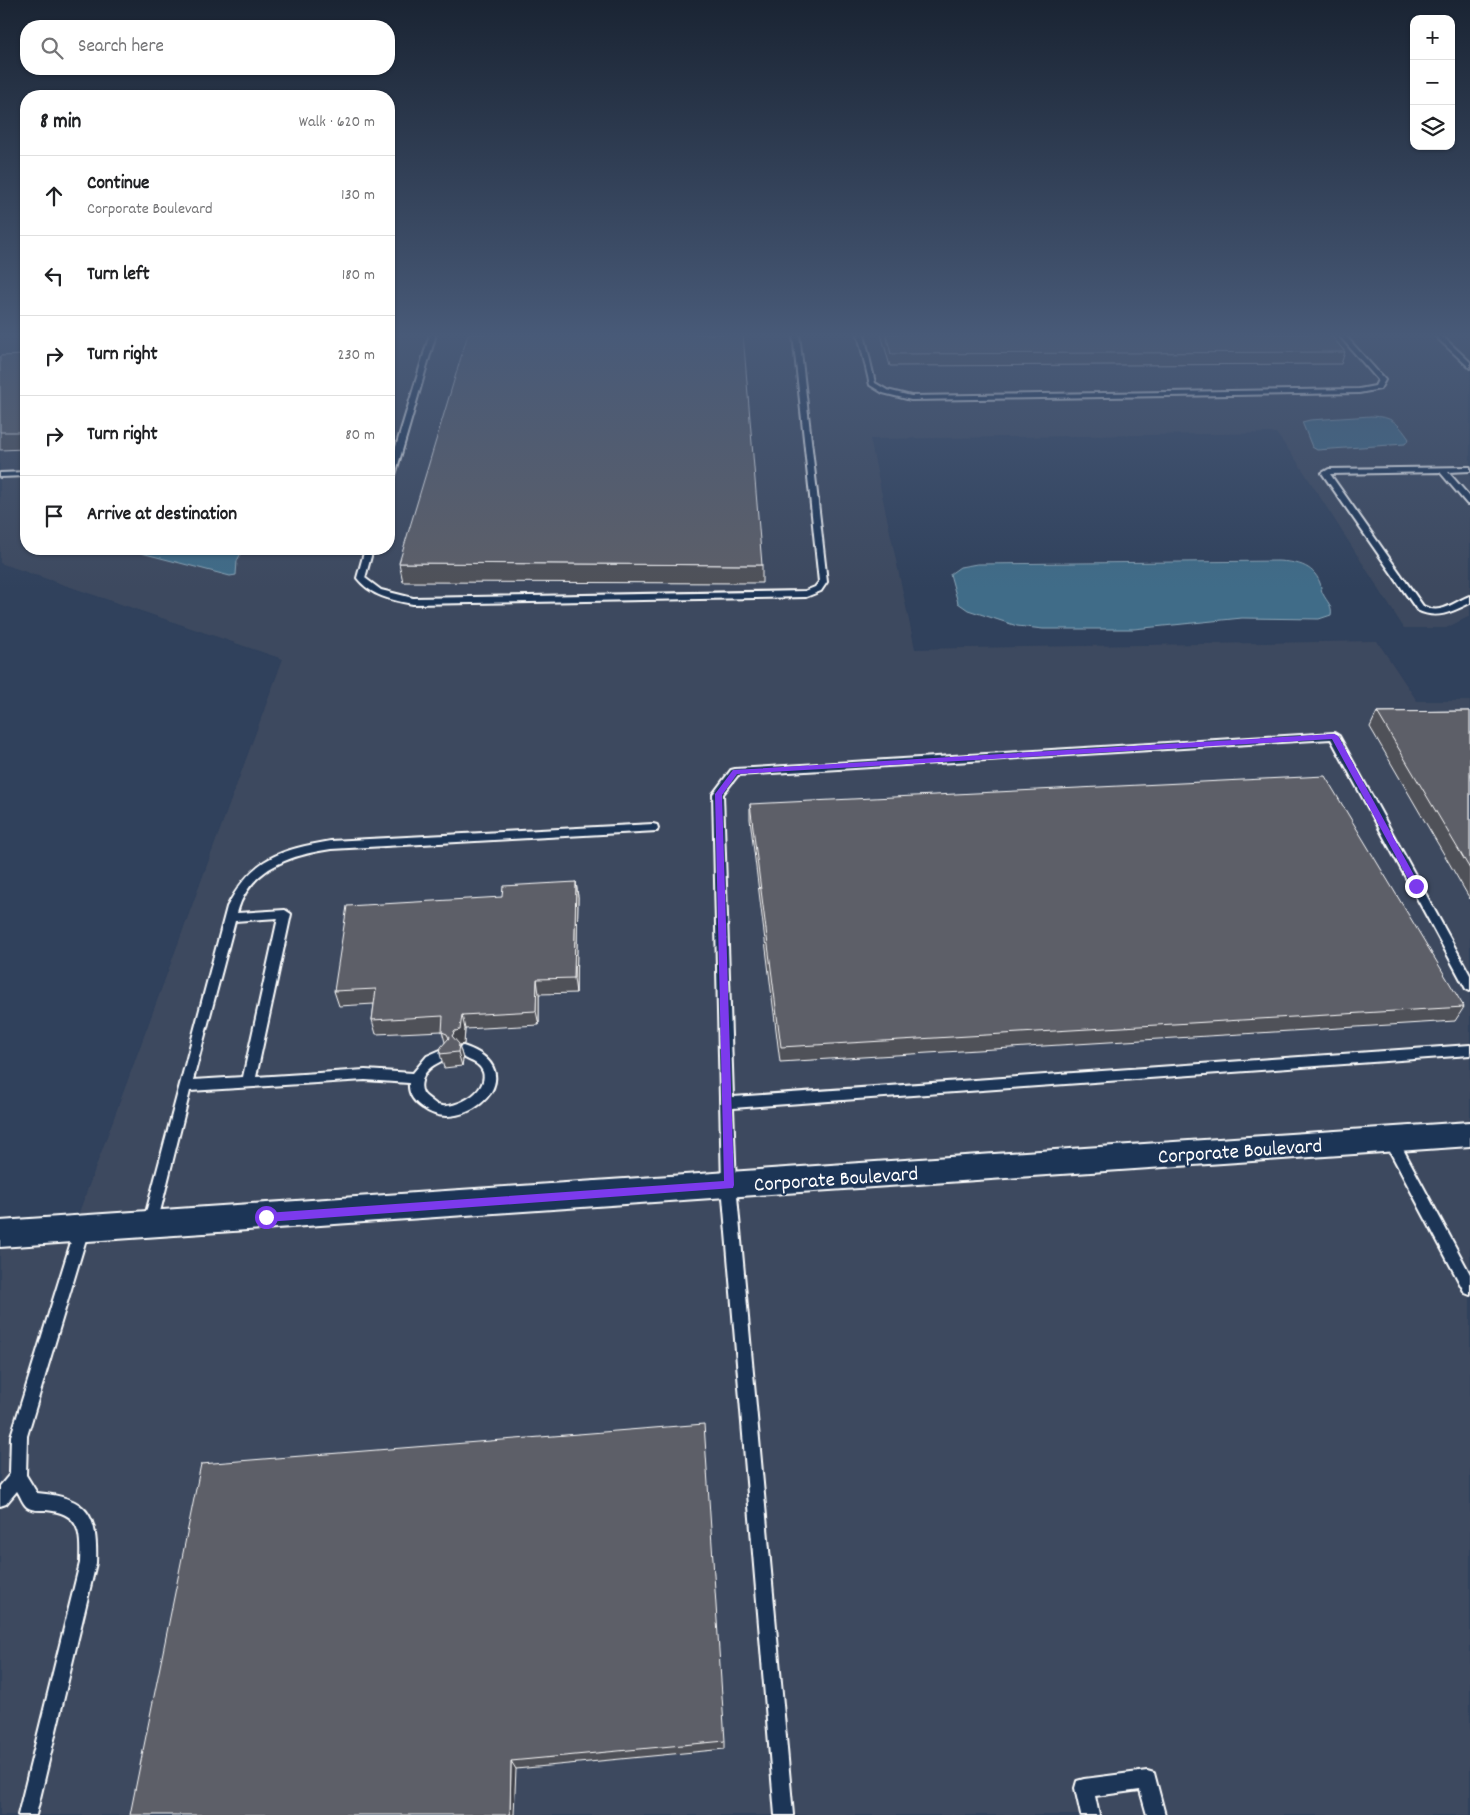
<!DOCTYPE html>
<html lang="en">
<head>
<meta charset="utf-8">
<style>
  :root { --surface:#fff; --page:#f6f6f6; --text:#202124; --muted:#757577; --line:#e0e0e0 }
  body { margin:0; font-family:Dekko,sans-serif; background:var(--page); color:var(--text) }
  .controls { position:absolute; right:15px; top:15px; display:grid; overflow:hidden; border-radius:10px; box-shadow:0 1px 4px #0004 }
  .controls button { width:45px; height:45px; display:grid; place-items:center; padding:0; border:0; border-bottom:1px solid var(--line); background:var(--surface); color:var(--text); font:25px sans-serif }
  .stop { position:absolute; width:15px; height:15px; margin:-11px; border:4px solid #7c3aed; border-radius:50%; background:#fff }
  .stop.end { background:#7c3aed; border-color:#fff; box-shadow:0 1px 5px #0008 }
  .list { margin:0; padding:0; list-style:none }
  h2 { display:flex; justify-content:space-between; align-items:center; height:65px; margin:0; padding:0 20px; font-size:21px }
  h2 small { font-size:16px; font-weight:400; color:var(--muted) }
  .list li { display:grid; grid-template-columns:32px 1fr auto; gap:15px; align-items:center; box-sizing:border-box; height:80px; padding:0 20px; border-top:1px solid var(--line) }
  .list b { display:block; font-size:19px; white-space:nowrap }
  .list p { margin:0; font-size:16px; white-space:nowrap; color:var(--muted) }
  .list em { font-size:16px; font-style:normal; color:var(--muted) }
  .icon { flex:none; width:28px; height:28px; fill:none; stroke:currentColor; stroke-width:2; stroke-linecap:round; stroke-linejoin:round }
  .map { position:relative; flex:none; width:1470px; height:1815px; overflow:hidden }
  .search { position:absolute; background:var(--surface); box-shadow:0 1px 4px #0004; left:20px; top:20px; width:375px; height:55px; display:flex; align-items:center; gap:12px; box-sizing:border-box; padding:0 18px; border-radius:20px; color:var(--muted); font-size:19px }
  .panel { position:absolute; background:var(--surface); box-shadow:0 1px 4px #0004; left:20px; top:90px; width:375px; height:465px; border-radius:20px }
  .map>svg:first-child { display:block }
  .built { fill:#3e4a5f }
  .water { fill:#416c88; stroke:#8da7b8 }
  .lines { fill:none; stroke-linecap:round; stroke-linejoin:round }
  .service-casing { stroke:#fff; stroke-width:4 }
  .minor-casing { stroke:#fff; stroke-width:4 }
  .service { fill:#1d3557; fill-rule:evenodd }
  .minor { fill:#1d3557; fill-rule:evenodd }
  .wall { fill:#505159; stroke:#fff }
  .shaded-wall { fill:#414248; stroke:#fff }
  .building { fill:#5d5e67; stroke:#fff }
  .route { fill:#7c3aed }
  .labels { text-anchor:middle; stroke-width:4.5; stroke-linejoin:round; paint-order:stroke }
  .near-street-label { font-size:21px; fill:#fff; stroke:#1d3557 }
</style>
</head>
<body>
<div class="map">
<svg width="1470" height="1815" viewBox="0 0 1470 1815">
  <rect width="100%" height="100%" fill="#30415c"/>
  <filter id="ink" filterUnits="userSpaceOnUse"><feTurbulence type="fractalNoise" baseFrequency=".02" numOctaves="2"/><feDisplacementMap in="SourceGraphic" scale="10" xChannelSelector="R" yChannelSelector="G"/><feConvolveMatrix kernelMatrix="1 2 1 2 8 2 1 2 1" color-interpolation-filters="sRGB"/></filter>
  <g filter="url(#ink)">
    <path class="built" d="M0 334H26V549H389V334H1470V616L1446 628H1404L1299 464 1276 433 870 439 915 649 1377 641 1417 701H1470V1815H0V1243L69 1240 283 659 0 563Z"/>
    <g class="water">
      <path d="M1371 416C1393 417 1397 422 1409 439L1405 444 1317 450 1312 447 1302 422 1310 420Z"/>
      <path d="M126 549H243L237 561 236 575 230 576Z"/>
      <path d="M1278 561C1295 562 1313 564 1320 583 1321 586 1321 591 1323 594 1327 602 1333 606 1331 615L1319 619 1242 618 1134 629H1043L1017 626 968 610 958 603 950 574 960 567 977 564Z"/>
    </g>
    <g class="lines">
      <g class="service-casing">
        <g id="service">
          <path d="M430 334H436L393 482 389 484V470Z"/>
          <path d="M793 334H799L827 582 821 591 806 597 413 604C391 600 371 596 357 578L365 549H373L365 578 381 590 413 598 805 591 815 587 819 582Z"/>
          <path d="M858 334H864L875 383 887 390 911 396 1359 389 1375 386 1378 380 1338 334H1344L1385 380 1380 389 1359 393 911 400 883 393 870 385Z"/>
          <path d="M1433 334H1440L1470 362V368Z"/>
          <path d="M1470 467V471L1448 472 1470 497V504H1467L1440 472 1330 474 1423 606C1441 616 1453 602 1470 596V603C1452 612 1436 620 1417 610L1322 473 1329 469Z"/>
          <path d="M26 472V476L0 477V473Z"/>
          <path d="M1334 733 1339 736 1470 975V991L1466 989 1331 739 738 775 723 794 733 1097 1470 1045V1055L733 1108 736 1185 793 1815H775L722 1185 713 794 731 770 735 769Z"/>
          <path d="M653 824 657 825 658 828 657 831 331 849C291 855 249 868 237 913L285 910 291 914 256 1077 365 1070 413 1073 427 1056 445 1048 449 1049 451 1053C446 1063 426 1063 422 1081 420 1088 422 1094 428 1098 431 1100 434 1103 437 1105 454 1111 489 1092 483 1072 478 1059 462 1061 457 1051L459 1047 463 1046C538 1071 464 1139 423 1108 414 1102 408 1094 409 1083L365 1080 190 1091 157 1224 155 1228 150 1230 145 1228 143 1224 227 907C252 858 279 850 331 841ZM278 918 243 1077 193 1080 235 921Z"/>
          <path d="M1391 1134 1396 1136 1470 1274V1295L1465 1293 1386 1144 1384 1140 1386 1136Z"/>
          <path d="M82 1223 87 1225 89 1229 27 1436 26 1475 37 1493C87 1497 98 1514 96 1563L36 1815H18L80 1563C81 1533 81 1513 46 1510 41 1510 32 1511 27 1507 23 1504 20 1495 17 1491L6 1504 0 1506V1486L10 1474 11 1436 75 1229 77 1225Z"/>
          <path d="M1147 1771 1154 1773 1165 1815H1147L1140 1790 1095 1796 1099 1815H1081L1075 1788 1077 1781 1084 1779Z"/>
        </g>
      </g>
      <g class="minor-casing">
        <path id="minor" d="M1470 1122V1146L0 1247V1221Z"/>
      </g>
      <use href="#service" class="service"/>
      <use href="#minor" class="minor"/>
    </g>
    <g class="wall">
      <path d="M881 334H1330L1345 352 1341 364 890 366Z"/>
      <path d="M26 355V449L0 450V356Z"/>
      <path d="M399 563 762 565V583L403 582Z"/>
      <path d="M1470 711V899L1370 727 1377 712Z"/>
      <path d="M750 804 1464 1007 1455 1021 780 1062 750 819Z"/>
      <path d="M576 882 578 897 576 993 539 994V1025L465 1029 464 1044 459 1045 463 1059 462 1066 444 1068 440 1054 445 1042 442 1031 376 1034 372 1020 374 1004 339 1006 334 991 502 897Z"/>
      <path d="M201 1464 725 1741V1749L516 1769Z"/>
    </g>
    <g class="shaded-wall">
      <path d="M576 882 578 897 576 993 574 978Z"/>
      <path d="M537 979 539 994V1025L536 1011Z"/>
      <path d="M462 1015 465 1029 464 1044 459 1045 463 1059 462 1066 458 1052 452 1036Z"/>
      <path d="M511 1761 516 1769 514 1815H510Z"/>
    </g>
    <g class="building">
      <path d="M468 334H743L762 565 399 563Z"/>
      <path d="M886 334H1330L1345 352 891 354Z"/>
      <path d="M26 355V432H0V356Z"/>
      <path d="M1470 711V869L1377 712Z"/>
      <path d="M1325 776 1464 1007 781 1047 750 804Z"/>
      <path d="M576 882 574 978 537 979 536 1011 462 1015 460 1030 455 1031 452 1036 459 1044 458 1052 440 1054 441 1047 449 1038 447 1034 442 1032 443 1016 372 1020 376 989 334 991 347 906 502 897 503 886Z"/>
      <path d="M704 1424 725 1741 511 1761 510 1815H130L201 1464Z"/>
    </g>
  </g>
  <linearGradient id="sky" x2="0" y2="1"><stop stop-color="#1a2433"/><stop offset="0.57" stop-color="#485a78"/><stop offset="1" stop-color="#485a78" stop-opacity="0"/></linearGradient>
  <rect width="1470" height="588" fill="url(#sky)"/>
  <path class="route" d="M1334 734 1338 736 1420 886 1418 888 1416 889 1412 886 1332 739 737 774 722 795 734 1185 733 1188 266 1222 261 1217 266 1213 724 1181 715 794 733 770Z"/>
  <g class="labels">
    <g class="near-street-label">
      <text transform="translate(1240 1150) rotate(-4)" y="7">Corporate Boulevard</text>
      <text transform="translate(836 1178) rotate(-4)" y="7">Corporate Boulevard</text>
    </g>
  </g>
</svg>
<div class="controls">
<button>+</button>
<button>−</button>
<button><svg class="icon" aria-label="layers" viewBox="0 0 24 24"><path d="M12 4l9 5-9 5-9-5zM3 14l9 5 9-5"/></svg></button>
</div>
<div class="stop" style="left:266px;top:1217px"></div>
<div class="stop end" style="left:1416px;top:886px"></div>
<div class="search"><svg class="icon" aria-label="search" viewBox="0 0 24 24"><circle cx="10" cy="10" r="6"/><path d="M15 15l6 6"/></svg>Search here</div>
<section class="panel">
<h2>8 min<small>Walk · 620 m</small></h2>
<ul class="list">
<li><svg class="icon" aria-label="ahead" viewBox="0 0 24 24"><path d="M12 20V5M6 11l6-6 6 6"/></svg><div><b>Continue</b><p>Corporate Boulevard</p></div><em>130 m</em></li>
<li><svg class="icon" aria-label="left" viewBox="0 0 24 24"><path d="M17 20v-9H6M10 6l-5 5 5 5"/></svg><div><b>Turn left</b></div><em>180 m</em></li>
<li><svg class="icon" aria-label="right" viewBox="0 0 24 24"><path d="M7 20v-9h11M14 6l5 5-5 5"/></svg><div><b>Turn right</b></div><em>230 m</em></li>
<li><svg class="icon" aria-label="right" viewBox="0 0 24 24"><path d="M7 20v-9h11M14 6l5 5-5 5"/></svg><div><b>Turn right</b></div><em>80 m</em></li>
<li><svg class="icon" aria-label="arrive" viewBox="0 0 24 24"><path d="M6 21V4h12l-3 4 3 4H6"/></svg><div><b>Arrive at destination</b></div></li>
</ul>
</section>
</div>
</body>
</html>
